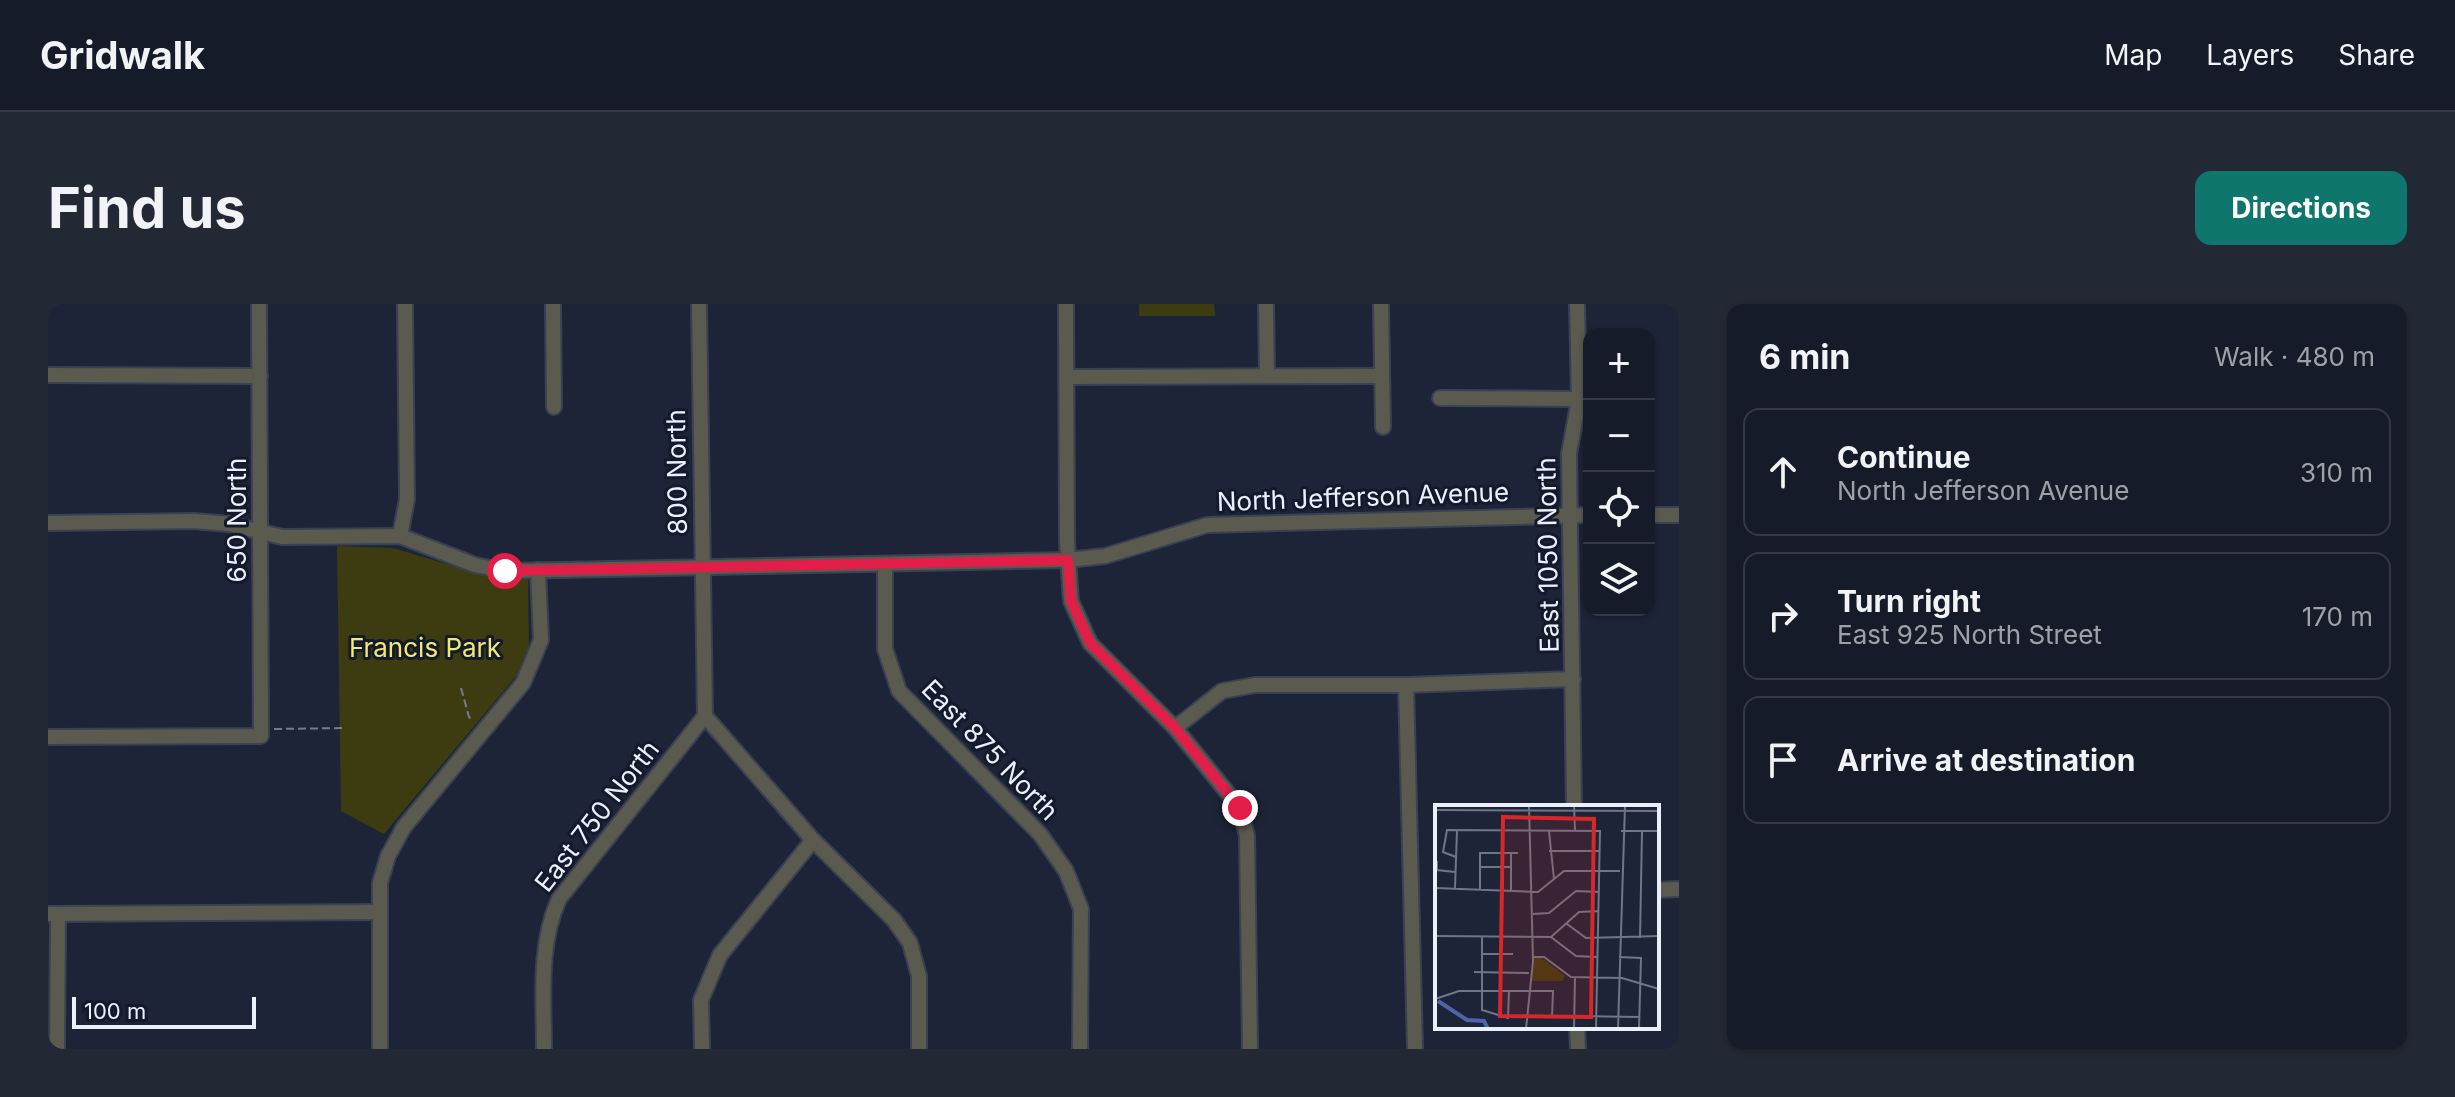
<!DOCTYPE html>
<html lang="en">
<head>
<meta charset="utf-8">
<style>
  :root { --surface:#161b29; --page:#232835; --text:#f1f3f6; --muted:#9ea1a8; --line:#353946; --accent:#0f766e }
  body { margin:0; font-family:Inter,sans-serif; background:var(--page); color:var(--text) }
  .controls { position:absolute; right:24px; top:24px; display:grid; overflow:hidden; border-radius:16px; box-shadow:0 2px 6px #0004 }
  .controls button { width:72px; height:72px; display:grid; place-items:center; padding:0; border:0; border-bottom:2px solid var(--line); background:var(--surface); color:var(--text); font:40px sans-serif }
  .scale { position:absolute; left:24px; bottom:20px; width:184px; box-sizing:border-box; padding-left:8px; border:4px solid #ebf0fd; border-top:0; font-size:22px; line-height:28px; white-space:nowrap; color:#ebf0fd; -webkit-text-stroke:6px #141a2c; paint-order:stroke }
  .stop { position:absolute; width:24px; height:24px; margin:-18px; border:6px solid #e11d48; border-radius:50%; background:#fff }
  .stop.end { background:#e11d48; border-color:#fff; box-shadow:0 2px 8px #0008 }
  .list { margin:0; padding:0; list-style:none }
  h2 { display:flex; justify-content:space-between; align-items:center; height:104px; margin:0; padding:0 32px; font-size:34px }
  h2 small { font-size:26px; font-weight:400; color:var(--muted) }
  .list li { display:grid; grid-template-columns:52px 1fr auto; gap:24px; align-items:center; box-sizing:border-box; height:128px; margin:0 16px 16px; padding:0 16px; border:2px solid var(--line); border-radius:16px }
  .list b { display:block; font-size:30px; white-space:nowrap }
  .list p { margin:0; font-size:26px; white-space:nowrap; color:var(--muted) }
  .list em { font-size:26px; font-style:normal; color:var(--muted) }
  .icon { flex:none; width:44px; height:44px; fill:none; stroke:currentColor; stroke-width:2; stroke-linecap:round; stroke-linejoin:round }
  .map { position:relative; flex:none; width:1631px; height:745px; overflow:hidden; border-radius:16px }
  header { display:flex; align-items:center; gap:48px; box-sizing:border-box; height:112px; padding:0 40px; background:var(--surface); border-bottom:2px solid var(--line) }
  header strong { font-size:38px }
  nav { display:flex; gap:44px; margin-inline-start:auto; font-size:28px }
  .intro { display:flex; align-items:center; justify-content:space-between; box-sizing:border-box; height:192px; padding:0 48px }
  h1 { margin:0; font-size:56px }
  .button { padding:20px 36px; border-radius:16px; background:var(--accent); color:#fff; font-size:28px; font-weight:700 }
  main { display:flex; gap:48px; padding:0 48px }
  aside { flex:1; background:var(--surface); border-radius:16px; box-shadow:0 2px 6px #0004 }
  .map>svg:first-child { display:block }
  .green { fill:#3d3b10 }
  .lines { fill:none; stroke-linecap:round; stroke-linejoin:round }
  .minor-casing { stroke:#3a4153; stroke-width:18 }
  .path { stroke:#757b8c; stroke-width:2; stroke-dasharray:8 4; stroke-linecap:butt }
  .minor { stroke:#5a5a4f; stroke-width:14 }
  .route { stroke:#e11d48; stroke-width:10 }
  .labels { text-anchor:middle; stroke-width:6; stroke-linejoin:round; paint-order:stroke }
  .street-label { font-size:26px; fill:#ebf0fd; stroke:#141a2c }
  .park-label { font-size:26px; fill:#f0eb70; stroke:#141a2c }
  .inset-river { fill:none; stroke:#4d64aa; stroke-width:4 }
  .inset-road { fill:none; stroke:#6f7686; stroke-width:2 }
  .view { fill:#d62828; fill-opacity:0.15; stroke:#d62828; stroke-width:4 }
  .inset-edge { fill:none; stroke:#ebf0fd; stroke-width:4 }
</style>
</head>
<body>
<header>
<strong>Gridwalk</strong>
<nav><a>Map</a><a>Layers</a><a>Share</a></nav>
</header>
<div class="intro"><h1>Find us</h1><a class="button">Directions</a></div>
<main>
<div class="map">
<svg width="1631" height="745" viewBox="0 0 1631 745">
  <rect width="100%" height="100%" fill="#1d2437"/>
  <g class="green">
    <path d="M1091 0H1166L1167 12H1091Z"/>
    <path d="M289 242 345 244 432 270 480 274 481 342 468 372 336 530 293 507Z"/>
  </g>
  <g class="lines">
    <g class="minor-casing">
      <g id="minor">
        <path d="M505 0 506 103"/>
        <path d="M651 0 657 412 765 536 846 616 862 639 871 672V745"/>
        <path d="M1018 0 1019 238 1023 297 1042 339 1127 424 1192 504 1199 532 1202 745"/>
        <path d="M1218 0 1219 71"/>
        <path d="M1333 0 1335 123"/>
        <path d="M0 71 212 72"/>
        <path d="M1019 73 1334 72"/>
        <path d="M1392 94 1531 95"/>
        <path d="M1601 211H1631"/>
        <path d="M0 219 146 217 181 220 234 233 352 232 427 261 457 267 1020 256 1057 252 1159 221 1541 211"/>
        <path d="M352 232 359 195 357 0"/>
        <path d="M837 260V345L851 387 992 530 1018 567 1033 605 1032 745"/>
        <path d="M1358 381 1367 745"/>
        <path d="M1127 424 1174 387 1207 381H1358L1525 375"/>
        <path d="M0 433 213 432 211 0"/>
        <path d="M1526 503 1521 150 1531 95 1529 0"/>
        <path d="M1609 586 1631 585"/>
        <path d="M0 610 332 608"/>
        <path d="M1529 723 1530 745"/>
        <path d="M9 745 10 610"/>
        <path d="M332 745V579L340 552 356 523 475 379 493 336 490 266"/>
        <path d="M496 745C496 695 490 641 511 595L657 412"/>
        <path d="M654 745 653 696 672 651 765 536"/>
      </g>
    </g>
    <g class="path">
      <path d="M413 384 421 413 425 416"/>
      <path d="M226 425 297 424"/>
    </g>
    <use href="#minor" class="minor"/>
  </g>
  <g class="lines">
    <path class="route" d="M457 267 1020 256 1023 297 1042 339 1127 424 1192 504"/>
  </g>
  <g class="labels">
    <g class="street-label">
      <text transform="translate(629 168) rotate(-91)" y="9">800 North</text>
      <text transform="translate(1315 193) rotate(-2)" y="9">North Jefferson Avenue</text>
      <text transform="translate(189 216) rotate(-90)" y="9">650 North</text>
      <text transform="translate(1500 251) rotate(-91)" y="9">East 1050 North</text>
      <text transform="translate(942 446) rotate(46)" y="9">East 875 North</text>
      <text transform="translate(549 512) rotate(-52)" y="9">East 750 North</text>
    </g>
    <g class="park-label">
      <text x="377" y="353">Francis Park</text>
    </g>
  </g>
  <g transform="translate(1387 501)">
    <rect width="224" height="224" fill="#1d2437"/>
    <path d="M99 153H107L130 171 127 176H95Z" fill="#3d3b10"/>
    <path class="inset-river" d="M3 196 32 215 49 216 53 224"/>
    <path class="inset-road" d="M139 0 140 26M0 5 224 6M114 26 119 74M186 26H224M114 46H164M21 52 8 47 12 25 165 26 161 224M2 56V65L20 67M45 62H76M0 83 103 87 129 66H185M20 83 22 25M45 84V48H83M76 87V48M98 109 114 108 141 86 164 87M132 119 151 133 224 131M0 131 116 132 144 107 164 106M47 131V205L73 213 74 185M116 132 141 151 162 152M205 133 207 26M47 149H78M98 152H109L136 172 187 173 224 184M184 152 206 153 204 224M39 167 94 168M0 194 24 186H118L117 212H91M139 211 204 212M91 224 98 156 94 0M139 224 140 172M183 224 190 0"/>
    <path class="view" d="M68 12 159 14 156 212 65 211Z"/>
    <rect width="224" height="224" class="inset-edge"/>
  </g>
</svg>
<div class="controls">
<button>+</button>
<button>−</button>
<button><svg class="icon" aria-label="locate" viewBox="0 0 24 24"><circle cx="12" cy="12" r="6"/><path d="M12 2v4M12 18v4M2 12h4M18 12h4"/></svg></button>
<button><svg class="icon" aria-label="layers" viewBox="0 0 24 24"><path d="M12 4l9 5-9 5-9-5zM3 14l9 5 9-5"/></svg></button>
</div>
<div class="scale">100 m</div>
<div class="stop" style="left:457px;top:267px"></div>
<div class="stop end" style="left:1192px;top:504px"></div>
</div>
<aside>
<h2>6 min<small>Walk · 480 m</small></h2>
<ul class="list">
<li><svg class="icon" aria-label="ahead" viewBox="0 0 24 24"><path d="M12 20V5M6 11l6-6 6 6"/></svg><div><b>Continue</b><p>North Jefferson Avenue</p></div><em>310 m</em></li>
<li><svg class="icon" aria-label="right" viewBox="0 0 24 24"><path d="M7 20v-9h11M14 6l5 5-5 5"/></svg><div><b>Turn right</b><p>East 925 North Street</p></div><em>170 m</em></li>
<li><svg class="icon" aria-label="arrive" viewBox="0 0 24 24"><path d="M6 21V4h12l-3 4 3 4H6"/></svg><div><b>Arrive at destination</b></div></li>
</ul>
</aside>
</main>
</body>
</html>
